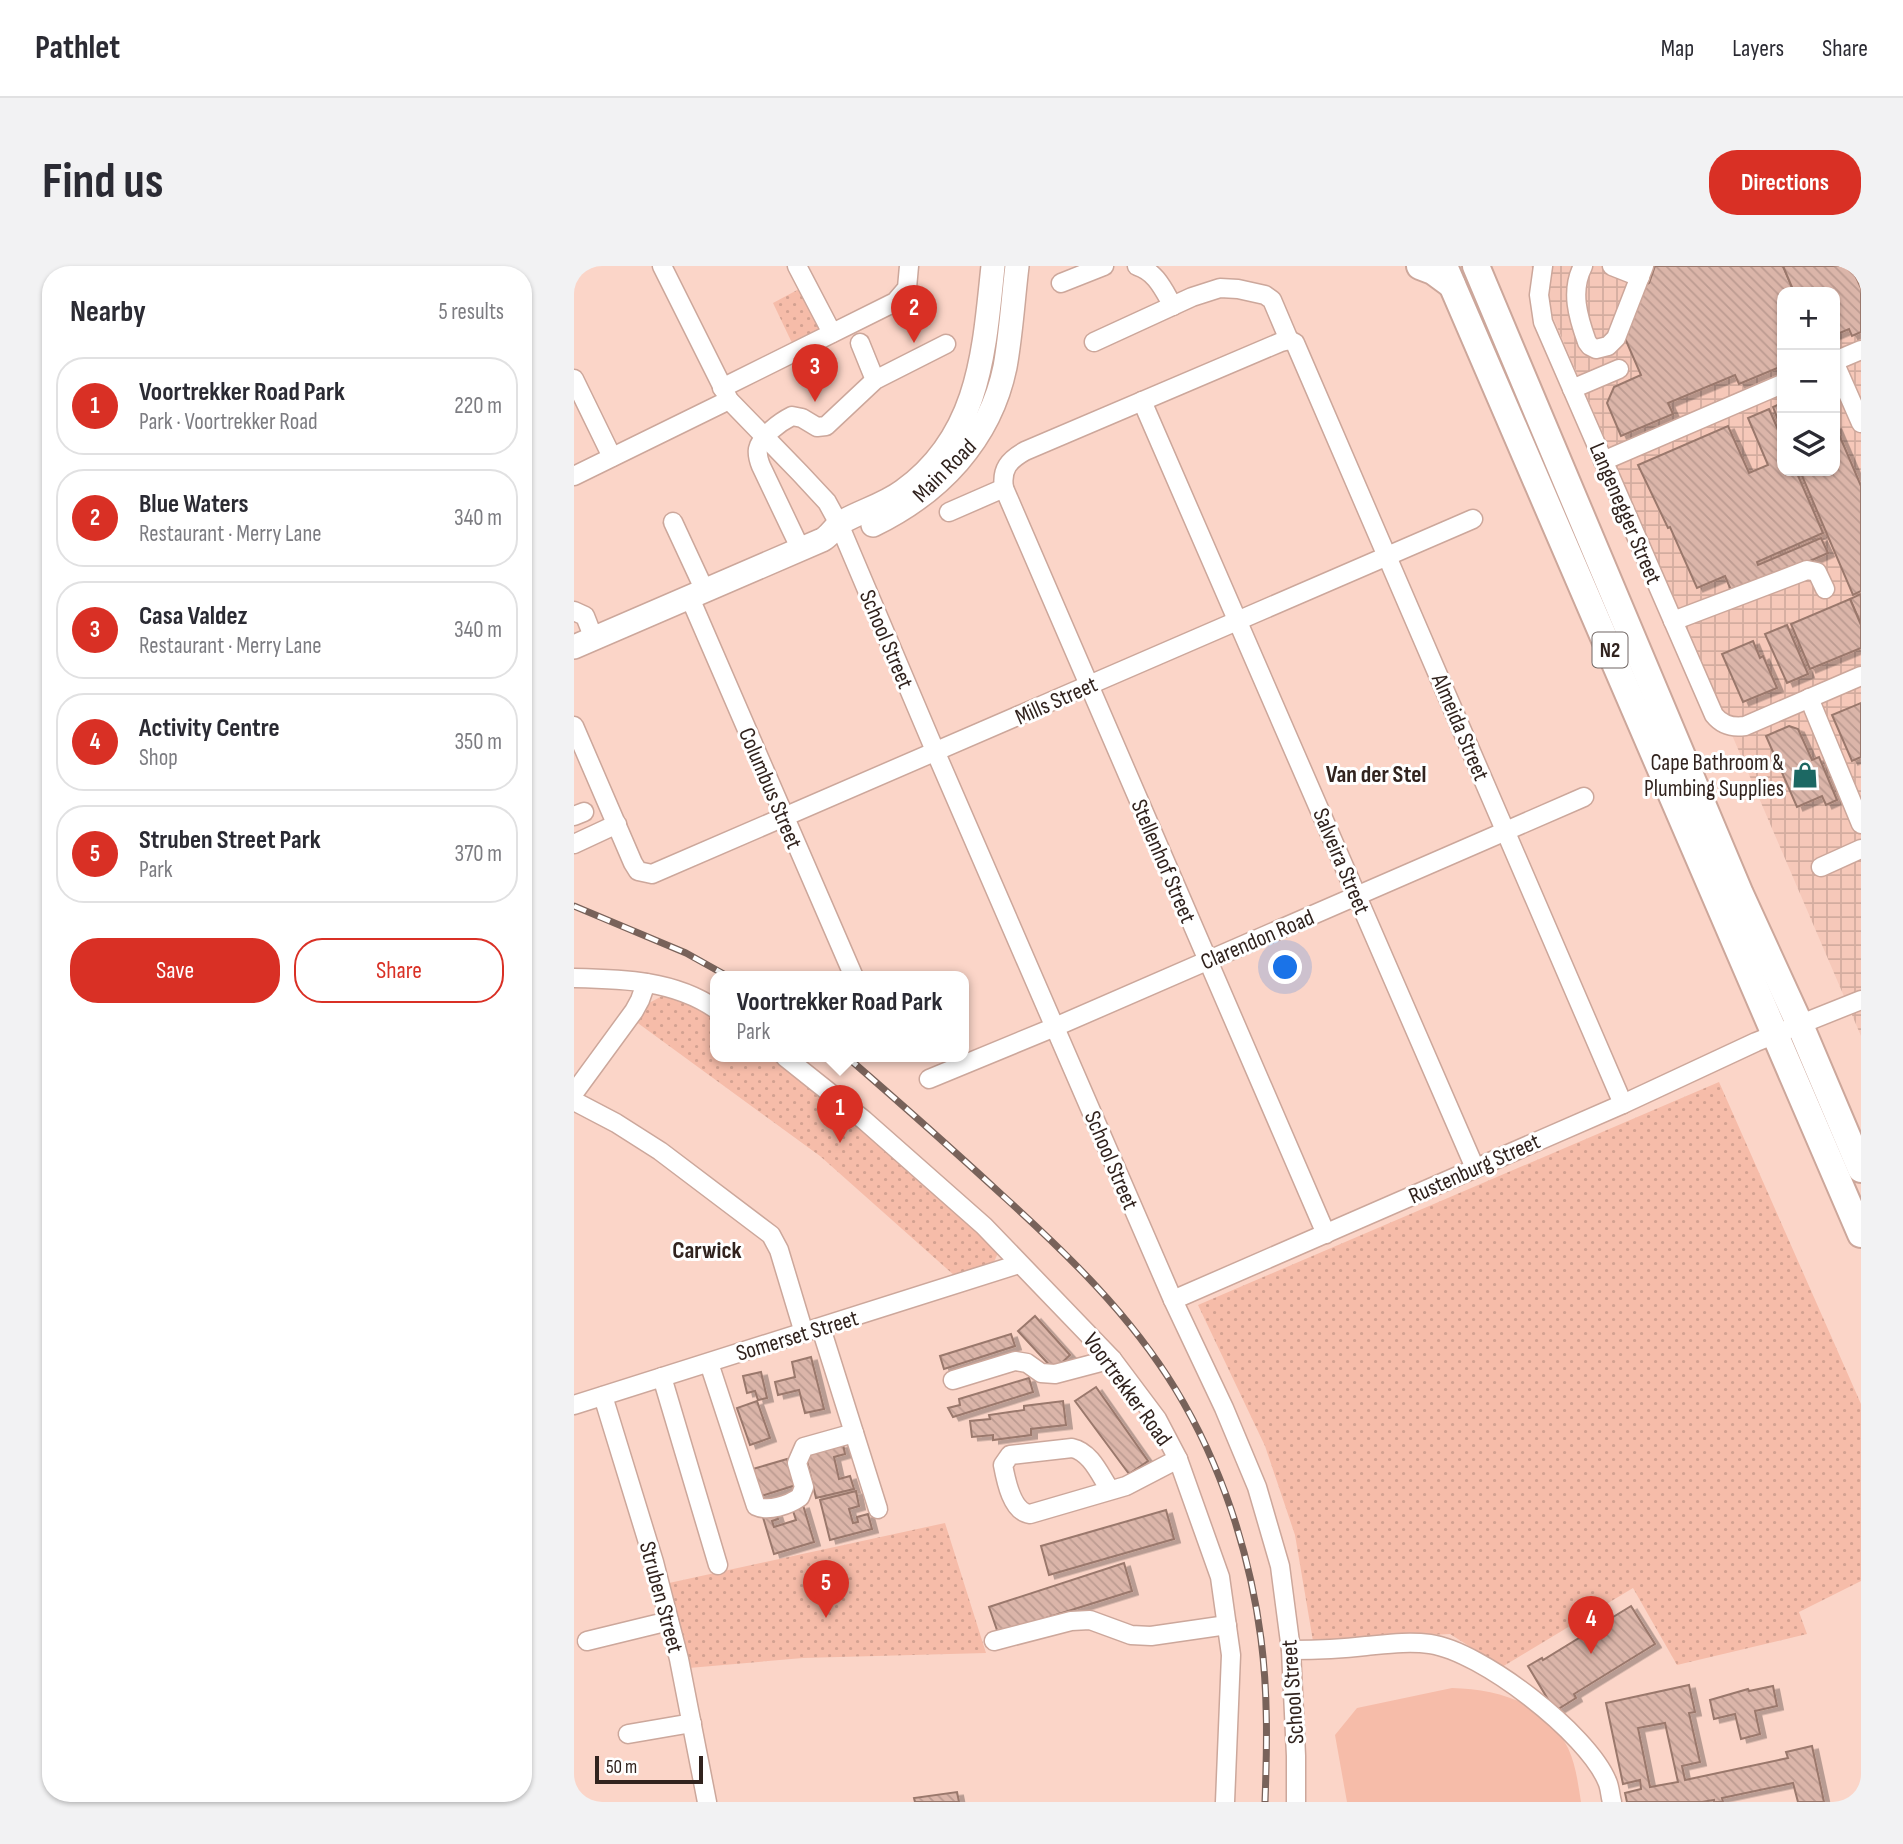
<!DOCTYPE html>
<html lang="en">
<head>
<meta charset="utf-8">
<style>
  :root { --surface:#fff; --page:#f2f2f3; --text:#2b2b33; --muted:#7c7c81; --line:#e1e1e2; --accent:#d93025 }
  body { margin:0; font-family:"Sofia Sans Condensed",sans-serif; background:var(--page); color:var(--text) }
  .controls { position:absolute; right:21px; top:21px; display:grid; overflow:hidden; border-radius:14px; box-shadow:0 2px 5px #0004 }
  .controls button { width:63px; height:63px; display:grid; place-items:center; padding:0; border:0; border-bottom:2px solid var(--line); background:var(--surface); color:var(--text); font:35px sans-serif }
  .scale { position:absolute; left:21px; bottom:18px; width:108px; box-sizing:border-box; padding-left:7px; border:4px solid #31231e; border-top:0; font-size:19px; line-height:24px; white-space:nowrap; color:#31231e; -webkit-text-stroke:5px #fff; paint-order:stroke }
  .you { position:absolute; left:712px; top:702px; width:24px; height:24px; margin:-18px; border:5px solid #fff; border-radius:50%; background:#1a73e8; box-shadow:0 0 0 10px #1a73e833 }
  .badge { display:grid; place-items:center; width:46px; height:46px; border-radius:50%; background:var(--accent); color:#fff; font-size:23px; font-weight:700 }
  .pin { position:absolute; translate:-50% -58px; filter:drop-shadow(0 2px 4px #0008) }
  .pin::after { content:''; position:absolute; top:37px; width:24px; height:21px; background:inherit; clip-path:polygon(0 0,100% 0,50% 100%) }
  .popup { position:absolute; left:136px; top:705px; width:259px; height:91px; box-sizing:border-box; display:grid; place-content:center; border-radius:14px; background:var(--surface); filter:drop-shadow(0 2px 5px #0005); font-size:23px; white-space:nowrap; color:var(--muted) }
  .popup b { font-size:26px; color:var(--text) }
  .popup::after { content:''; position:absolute; left:50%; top:100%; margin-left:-14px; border:14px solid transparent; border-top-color:var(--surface) }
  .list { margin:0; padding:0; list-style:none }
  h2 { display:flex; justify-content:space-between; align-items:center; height:91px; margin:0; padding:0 28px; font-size:30px }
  h2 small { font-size:23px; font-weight:400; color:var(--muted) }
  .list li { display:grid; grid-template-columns:46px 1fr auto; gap:21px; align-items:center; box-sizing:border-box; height:98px; margin:0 14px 14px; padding:0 14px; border:2px solid var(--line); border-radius:28px }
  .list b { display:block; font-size:26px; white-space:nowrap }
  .list p { margin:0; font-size:23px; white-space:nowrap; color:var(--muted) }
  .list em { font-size:23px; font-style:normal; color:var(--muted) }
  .actions { display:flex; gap:14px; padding:21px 28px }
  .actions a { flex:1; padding:16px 0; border:2px solid var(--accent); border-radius:28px; text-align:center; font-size:24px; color:var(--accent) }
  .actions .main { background:var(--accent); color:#fff }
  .icon { flex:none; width:38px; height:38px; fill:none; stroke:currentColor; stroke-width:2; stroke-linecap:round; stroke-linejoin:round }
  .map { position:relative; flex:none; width:1287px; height:1536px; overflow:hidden; border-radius:28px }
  header { display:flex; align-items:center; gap:42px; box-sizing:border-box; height:98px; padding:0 35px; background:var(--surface); border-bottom:2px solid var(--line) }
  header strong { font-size:33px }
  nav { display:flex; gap:38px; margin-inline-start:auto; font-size:24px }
  .intro { display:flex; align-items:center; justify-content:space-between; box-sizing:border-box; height:168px; padding:0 42px }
  h1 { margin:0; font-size:49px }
  .button { padding:18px 32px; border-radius:28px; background:var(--accent); color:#fff; font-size:24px; font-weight:700 }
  main { display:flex; gap:42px; padding:0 42px }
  aside { flex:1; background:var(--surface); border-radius:28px; box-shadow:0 2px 5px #0004 }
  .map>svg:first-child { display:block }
  .industrial { fill:url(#industrial-grid); fill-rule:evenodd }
  .grass { fill:#f6bca9 }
  .park { fill:url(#park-dots) }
  .building { fill:url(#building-back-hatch); stroke:#9a786c; stroke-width:2; fill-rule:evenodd; filter:url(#shadow) }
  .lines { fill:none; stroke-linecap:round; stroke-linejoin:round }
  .minor-casing { stroke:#cca79b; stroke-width:21 }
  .major-casing { stroke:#cca79b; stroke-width:26 }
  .highway-casing { stroke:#cca79b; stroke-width:30 }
  .minor { stroke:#fff; stroke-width:18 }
  .major { stroke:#fff; stroke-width:23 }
  .highway { stroke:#fff; stroke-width:26 }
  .rail-casing { stroke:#78625a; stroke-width:7 }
  .rail { stroke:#fff; stroke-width:4.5; stroke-dasharray:13; stroke-linecap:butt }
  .labels { text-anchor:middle; stroke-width:6; stroke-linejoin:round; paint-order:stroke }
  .shield { fill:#fff; stroke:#6f6562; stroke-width:2 }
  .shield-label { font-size:21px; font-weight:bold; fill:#31231e }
  .street-label { font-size:23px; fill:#31231e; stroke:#fff }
  .poi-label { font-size:23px; fill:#31231e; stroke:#fff; text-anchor:end }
  .neighbourhood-label { font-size:24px; font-weight:bold; fill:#31231e; stroke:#fff }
</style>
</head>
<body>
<header>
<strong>Pathlet</strong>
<nav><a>Map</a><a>Layers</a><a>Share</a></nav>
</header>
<div class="intro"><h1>Find us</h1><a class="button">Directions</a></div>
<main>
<aside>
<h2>Nearby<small>5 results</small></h2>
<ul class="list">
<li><span class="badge">1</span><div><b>Voortrekker Road Park</b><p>Park · Voortrekker Road</p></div><em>220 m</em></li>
<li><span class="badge">2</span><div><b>Blue Waters</b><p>Restaurant · Merry Lane</p></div><em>340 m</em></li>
<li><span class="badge">3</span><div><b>Casa Valdez</b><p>Restaurant · Merry Lane</p></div><em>340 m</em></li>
<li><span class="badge">4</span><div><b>Activity Centre</b><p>Shop</p></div><em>350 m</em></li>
<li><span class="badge">5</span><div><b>Struben Street Park</b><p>Park</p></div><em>370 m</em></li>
</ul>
<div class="actions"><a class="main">Save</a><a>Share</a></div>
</aside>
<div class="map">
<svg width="1287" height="1536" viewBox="0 0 1287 1536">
  <defs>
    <pattern id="industrial-grid" width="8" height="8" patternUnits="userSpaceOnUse" patternTransform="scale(1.75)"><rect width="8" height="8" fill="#f6c8b9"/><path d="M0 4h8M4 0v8" fill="none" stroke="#d3ac9f"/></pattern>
    <pattern id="park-dots" width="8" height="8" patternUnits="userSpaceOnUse" patternTransform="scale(1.75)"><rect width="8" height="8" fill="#f6bca9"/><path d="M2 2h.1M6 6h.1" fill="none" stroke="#d3a191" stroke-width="1.8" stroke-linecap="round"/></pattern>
    <pattern id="building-back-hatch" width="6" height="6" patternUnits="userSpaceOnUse" patternTransform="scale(1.75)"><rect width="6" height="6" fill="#dbb5a9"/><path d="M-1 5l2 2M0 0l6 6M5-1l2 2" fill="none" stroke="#bc9b91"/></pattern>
    <filter id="shadow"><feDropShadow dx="6" dy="3.5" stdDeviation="0" flood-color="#0004"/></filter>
  </defs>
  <rect width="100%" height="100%" fill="#fbd5c8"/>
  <path class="industrial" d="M957 0H1287V770ZM1208 26H1261V205H1208Z"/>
  <path class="grass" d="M878 1422C924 1423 972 1437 994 1482 1002 1499 1004 1518 1007 1536H773L761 1469 783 1442Z"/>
  <g class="park">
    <path d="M227 22 245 59 244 63 219 79 199 37Z"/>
    <path d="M90 729H97L142 750V791H200L290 864 420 979 424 987 420 996 381 1010 246 890 61 755 75 737Z"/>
    <path d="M1145 816 1287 1138V1315L1225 1346 1233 1368 1103 1399 1059 1322 928 1401 876 1368 739 1375 721 1269 691 1180 624 1039Z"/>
    <path d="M371 1257 412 1387 229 1392 115 1402 95 1317Z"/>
  </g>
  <g class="building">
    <path d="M1081 0H1209L1220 26H1208V100L1165 118 1161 109 1094 137 1099 148 1047 170 1033 137 1040 121 1067 109 1050 70 1071 19 1075 17Z"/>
    <path d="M1209 0H1277L1287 22V66L1278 70 1275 63 1261 69V26H1220Z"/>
    <path d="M1208 137V164L1199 141Z"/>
    <path d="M1195 143 1208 173V205H1222L1249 267 1183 296 1184 299 1247 272 1254 287 1159 329 1151 310 1123 322 1096 261 1094 262 1064 199 1154 160 1175 207 1194 199 1174 152Z"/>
    <path d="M1261 159 1287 220V325L1279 329 1226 205H1261Z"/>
    <path d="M1287 328V358L1276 333Z"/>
    <path d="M1276 333 1287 359V382L1236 403 1217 358Z"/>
    <path d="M1213 359 1234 408 1213 417 1191 368Z"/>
    <path d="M1179 375 1186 392 1189 390 1203 422 1169 436 1148 388Z"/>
    <path d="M1287 437V491L1278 495 1258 449Z"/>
    <path d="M1215 460 1224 463 1238 494 1245 491 1263 534 1252 539 1248 530 1223 541 1192 470Z"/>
    <path d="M461 1050 496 1089 480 1104 444 1065Z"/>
    <path d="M437 1068 441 1080 370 1103 366 1090Z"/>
    <path d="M237 1091 250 1143 231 1147 225 1124 204 1129 201 1116 221 1111 218 1096Z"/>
    <path d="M187 1106 193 1132 184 1134 181 1125 173 1127 169 1110Z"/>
    <path d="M455 1112 459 1126 379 1151 374 1142 386 1139 385 1133Z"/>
    <path d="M522 1121 574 1195 555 1208 501 1135Z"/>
    <path d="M183 1135 196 1172 176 1179 163 1142Z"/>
    <path d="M489 1135 492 1159 457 1163V1169L419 1174V1169L398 1171 396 1155 416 1153 415 1149 450 1144V1140Z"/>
    <path d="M269 1178 271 1188 260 1191 265 1213 276 1210 280 1223 242 1232 231 1187Z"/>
    <path d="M213 1193 222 1219 181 1232 172 1205Z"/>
    <path d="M282 1225 285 1240 275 1243 279 1257 284 1256 283 1251 294 1248 298 1263 256 1274 246 1234Z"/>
    <path d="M229 1239 240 1276 200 1288 188 1248 201 1244 204 1253 198 1255 200 1261 222 1254 218 1242Z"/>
    <path d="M592 1244 600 1273 475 1309 467 1280Z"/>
    <path d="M550 1297 558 1325 424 1367 415 1341Z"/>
    <path d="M1057 1340 1081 1378 1000 1428 1002 1432 981 1445 954 1400 968 1392 969 1394Z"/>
    <path d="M1115 1419 1121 1446 1115 1447 1126 1496 1108 1500 1111 1514 1214 1492 1212 1486 1238 1480 1250 1536H1224L1219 1517 1148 1532 1149 1536H1140V1534L1128 1536H1053L1051 1527 1067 1523 1066 1514 1049 1518 1032 1437ZM1091 1457 1104 1516 1076 1521 1064 1462Z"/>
    <path d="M1199 1420 1203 1440 1181 1445 1186 1468 1167 1473 1161 1448 1140 1453 1136 1434 1174 1423 1175 1425Z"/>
    <path d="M383 1526 385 1536H341L340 1532Z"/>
  </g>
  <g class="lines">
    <g class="minor-casing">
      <g id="minor">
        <path d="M88 0 155 134 226 207 253 236 265 258 362 487 599 1034 650 1142 683 1221 706 1300 717 1384 722 1490V1536"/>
        <path d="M223 0 258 67"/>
        <path d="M563 0C582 6 589 23 599 40"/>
        <path d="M969 0 965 29 969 56 1140 449C1148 459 1158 462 1171 460L1287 410"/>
        <path d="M1009 0C996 25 1004 51 1013 76L1016 80 1022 83 1034 80 1042 72 1070 0"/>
        <path d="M1038 0 1066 11"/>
        <path d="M487 17 530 0"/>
        <path d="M520 76 618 31 646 22 664 23 691 29 698 34 715 74"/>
        <path d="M286 77 301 114"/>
        <path d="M1261 95 1287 84"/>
        <path d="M1261 98 1287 157"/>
        <path d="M0 113 38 191"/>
        <path d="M148 122 321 36 333 22 335 0"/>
        <path d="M998 123 1045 103"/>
        <path d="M568 135 901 902"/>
        <path d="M1029 195 1208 118"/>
        <path d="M0 210 155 134"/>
        <path d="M375 246 430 222"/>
        <path d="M99 256 131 325"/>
        <path d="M227 284 187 200C185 195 183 189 184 183 187 170 206 156 218 150L228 152 243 161 252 160 301 114 372 78"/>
        <path d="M116 332 280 711"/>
        <path d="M0 345 11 350 20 373"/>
        <path d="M1099 355 1233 304 1243 306 1251 323"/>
        <path d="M1235 432 1287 558"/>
        <path d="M0 460 59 597 64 605 78 608 899 253"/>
        <path d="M0 550 10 546"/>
        <path d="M0 578 43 558"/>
        <path d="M1247 601 1287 583"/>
        <path d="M0 712C49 713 100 714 142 743"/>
        <path d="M211 791 290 854 410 960 538 1093 583 1153 604 1193 646 1311 657 1389 651 1536"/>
        <path d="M355 813 481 761 1010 531"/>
        <path d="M0 827 60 745 66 734 72 717"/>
        <path d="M0 835 42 857 86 885 197 969 205 984 230 1067"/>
        <path d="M752 968 430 222C427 203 435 194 451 185L707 76 715 74 721 77 1049 838"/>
        <path d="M599 1034 1049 838 1182 776 1287 734"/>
        <path d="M247 1062 304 1243"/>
        <path d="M135 1097 182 1240C194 1246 215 1239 226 1231L230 1221 223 1197 230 1181 280 1167"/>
        <path d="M88 1111 144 1299"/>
        <path d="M379 1114 441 1095 453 1097 467 1107 481 1108 538 1093"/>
        <path d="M29 1130 80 1296 105 1393 133 1536"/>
        <path d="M0 1139 445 998"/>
        <path d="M536 1224C526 1209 517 1186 498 1182L436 1189 429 1199C432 1215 438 1246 456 1248L552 1220 604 1193"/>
        <path d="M13 1375 95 1355"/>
        <path d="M420 1375 497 1355 516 1354 557 1369 577 1370 653 1359"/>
        <path d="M717 1384C742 1384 767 1383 792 1380 813 1378 834 1375 856 1378 907 1385 1013 1467 1033 1515 1036 1521 1036 1529 1038 1536"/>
        <path d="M54 1468 118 1457"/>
      </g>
    </g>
    <g class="major-casing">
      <g id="major">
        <path d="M299 259C365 227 416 174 431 101 437 68 439 33 443 0"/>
        <path d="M0 381 248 274C256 270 260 261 268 256 287 245 310 239 329 225 406 170 410 85 419 0"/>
      </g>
    </g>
    <g class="highway-casing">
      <g id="highway">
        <path d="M846 0 859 5 878 19"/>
        <path d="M870 0 1287 968"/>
        <path d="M902 0 1166 628 1226 759 1287 903"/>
      </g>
    </g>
    <use href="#minor" class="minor"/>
    <use href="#major" class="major"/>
    <use href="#highway" class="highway"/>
    <g class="rail-casing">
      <g id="rail">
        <path d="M0 640 112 687 155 711"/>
        <path d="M273 791C325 836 376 881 427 928 492 987 556 1048 602 1124 647 1198 676 1287 687 1373 694 1427 693 1481 691 1536"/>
      </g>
    </g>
    <use href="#rail" class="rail"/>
  </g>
  <defs>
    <g id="shop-bare" transform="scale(2.1)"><path d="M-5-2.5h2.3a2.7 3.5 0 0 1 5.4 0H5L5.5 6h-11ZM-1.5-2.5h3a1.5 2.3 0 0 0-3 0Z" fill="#1c6863" stroke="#fff" stroke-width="2.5" paint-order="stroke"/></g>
  </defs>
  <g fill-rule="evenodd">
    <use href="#shop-bare" x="1231" y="509"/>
  </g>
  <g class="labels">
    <rect class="shield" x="1018.5" y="366.5" width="35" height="35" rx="5"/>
    <g class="shield-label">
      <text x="1036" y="391">N2</text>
    </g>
    <g class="street-label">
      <text transform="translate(370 204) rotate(-45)" y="8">Main Road</text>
      <text transform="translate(1052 247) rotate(67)" y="8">Langenegger Street</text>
      <text transform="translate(313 373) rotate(67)" y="8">School Street</text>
      <text transform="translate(482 434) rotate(-24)" y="8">Mills Street</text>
      <text transform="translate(887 461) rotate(67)" y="8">Almeida Street</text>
      <text transform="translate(197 522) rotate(67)" y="8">Columbus Street</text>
      <text transform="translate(590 595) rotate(67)" y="8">Stellenhof Street</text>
      <text transform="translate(768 595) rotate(67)" y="8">Salveira Street</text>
      <text transform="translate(683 673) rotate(-23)" y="8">Clarendon Road</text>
      <text transform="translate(538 894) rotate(67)" y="8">School Street</text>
      <text transform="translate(900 902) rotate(-24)" y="8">Rustenburg Street</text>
      <text transform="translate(223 1069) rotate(-17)" y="8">Somerset Street</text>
      <text transform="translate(554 1123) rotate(54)" y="8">Voortrekker Road</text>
      <text transform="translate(88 1331) rotate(75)" y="8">Struben Street</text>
      <text transform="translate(718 1426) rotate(-94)" y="8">School Street</text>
    </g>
    <g class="poi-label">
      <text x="1210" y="504">Cape Bathroom &amp;<tspan x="1210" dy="26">Plumbing Supplies</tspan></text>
    </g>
    <g class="neighbourhood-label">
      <text x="802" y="516">Van der Stel</text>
      <text x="133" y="992">Carwick</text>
    </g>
  </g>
</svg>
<div class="controls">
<button>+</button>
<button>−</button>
<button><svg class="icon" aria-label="layers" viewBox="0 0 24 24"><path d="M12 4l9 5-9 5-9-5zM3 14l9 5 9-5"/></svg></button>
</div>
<div class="scale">50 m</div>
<div class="you"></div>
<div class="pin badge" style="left:266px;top:877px">1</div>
<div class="popup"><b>Voortrekker Road Park</b>Park</div>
<div class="pin badge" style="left:340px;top:77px">2</div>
<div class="pin badge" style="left:241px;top:136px">3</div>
<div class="pin badge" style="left:1017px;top:1388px">4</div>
<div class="pin badge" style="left:252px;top:1352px">5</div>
</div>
</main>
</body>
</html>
